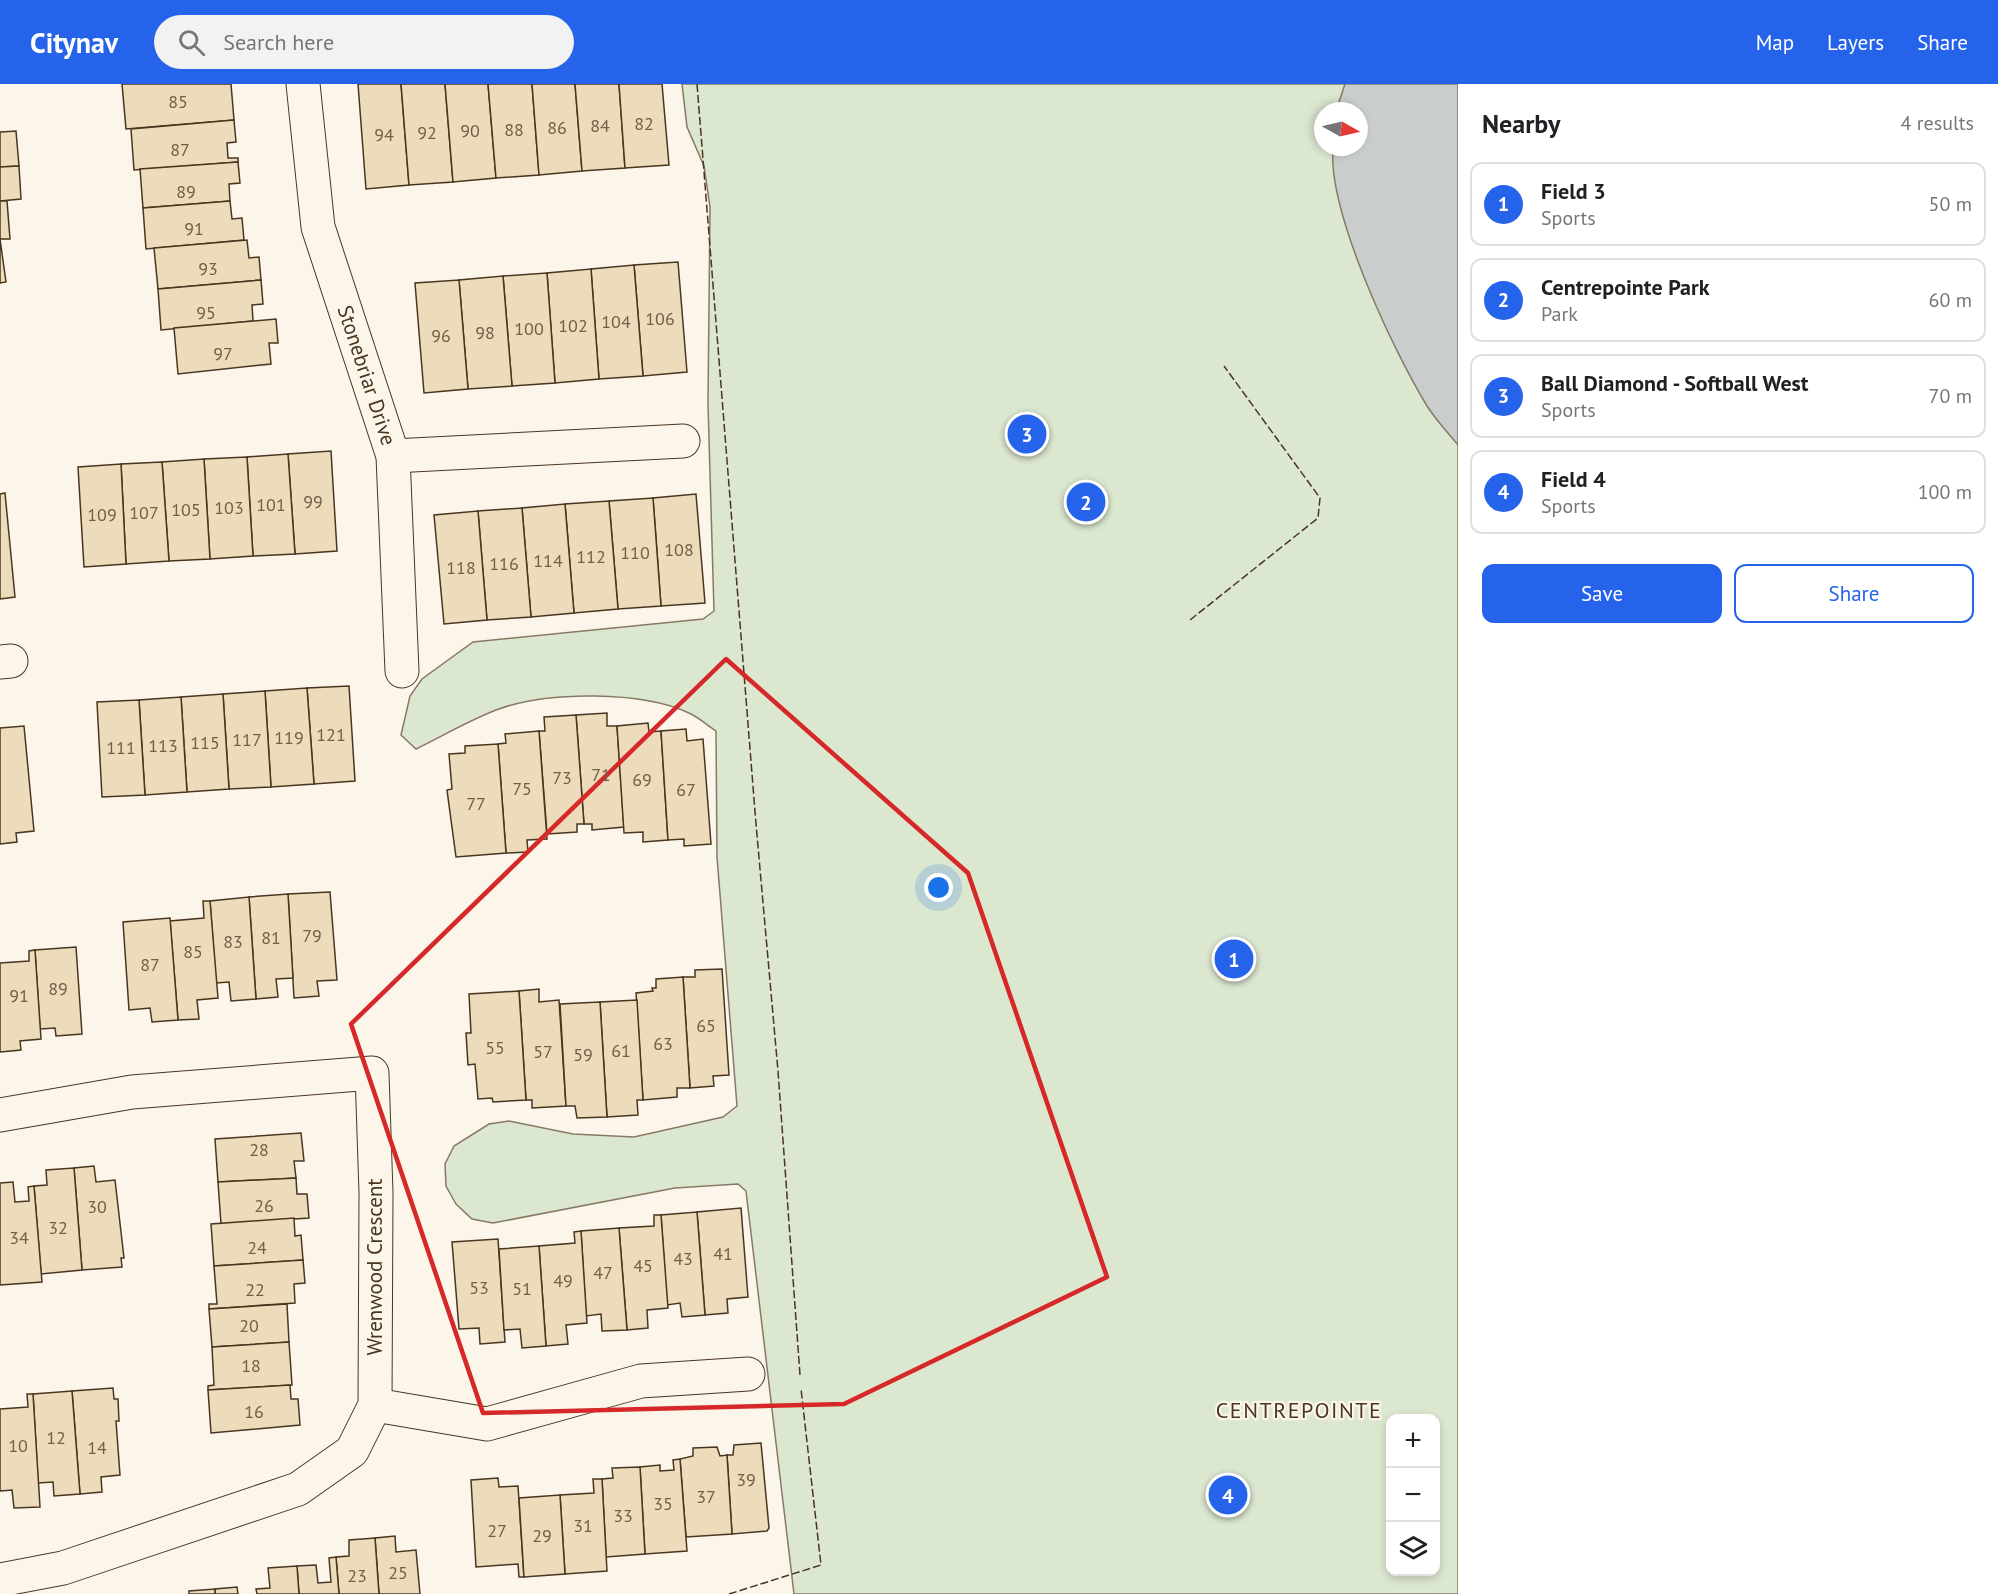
<!DOCTYPE html>
<html lang="en">
<head>
<meta charset="utf-8">
<style>
  :root { --surface:#fff; --page:#f2f2f2; --text:#202124; --muted:#757577; --line:#e0e0e0; --accent:#2563eb }
  body { margin:0; font-family:"PT Sans",sans-serif; background:var(--page); color:var(--text) }
  .controls { position:absolute; right:18px; bottom:18px; display:grid; overflow:hidden; border-radius:12px; box-shadow:0 3px 9px #0003 }
  .controls button { width:54px; height:54px; display:grid; place-items:center; padding:0; border:0; border-bottom:2px solid var(--line); background:var(--surface); color:var(--text); font:30px sans-serif }
  .compass { position:absolute; left:1314px; top:18px; width:54px; height:54px; border-radius:50%; background:var(--surface); box-shadow:0 3px 9px #0003; rotate:98deg }
  .you { position:absolute; left:939px; top:804px; width:21px; height:21px; margin:-15px; border:4px solid #fff; border-radius:50%; background:#1a73e8; box-shadow:0 0 0 9px #1a73e833 }
  .badge { display:grid; place-items:center; width:39px; height:39px; border-radius:50%; background:var(--accent); color:#fff; font-size:20px; font-weight:700 }
  .pin { position:absolute; translate:-50% -50%; border:3px solid #fff; box-shadow:0 2px 6px #0006 }
  .list { margin:0; padding:0; list-style:none }
  h2 { display:flex; justify-content:space-between; align-items:center; height:78px; margin:0; padding:0 24px; font-size:26px }
  h2 small { font-size:20px; font-weight:400; color:var(--muted) }
  .list li { display:grid; grid-template-columns:39px 1fr auto; gap:18px; align-items:center; box-sizing:border-box; height:84px; margin:0 12px 12px; padding:0 12px; border:2px solid var(--line); border-radius:12px }
  .list b { display:block; font-size:22px; white-space:nowrap }
  .list p { margin:0; font-size:20px; white-space:nowrap; color:var(--muted) }
  .list em { font-size:20px; font-style:normal; color:var(--muted) }
  .actions { display:flex; gap:12px; padding:18px 24px }
  .actions a { flex:1; padding:14px 0; border:2px solid var(--accent); border-radius:12px; text-align:center; font-size:21px; color:var(--accent) }
  .actions .main { background:var(--accent); color:#fff }
  .icon { flex:none; width:33px; height:33px; fill:none; stroke:currentColor; stroke-width:2; stroke-linecap:round; stroke-linejoin:round }
  .map { position:relative; flex:none; width:1458px; height:1510px; overflow:hidden }
  header { display:flex; align-items:center; gap:36px; box-sizing:border-box; height:84px; padding:0 30px; background:var(--accent); color:#fff }
  header strong { font-size:28px }
  nav { display:flex; gap:33px; margin-inline-start:auto; font-size:21px }
  .search { width:420px; height:54px; background:var(--page); display:flex; align-items:center; gap:15px; box-sizing:border-box; padding:0 21px; border-radius:33px; color:var(--muted); font-size:22px }
  main { display:flex }
  aside { flex:1; background:var(--surface) }
  .map>svg:first-child { display:block }
  .green { fill:#dce7d0; stroke:#887966; stroke-width:1.5; fill-rule:evenodd }
  .water { fill:#c9cecd; stroke:#887966; stroke-width:1.5 }
  .building { fill:#ecdcbc; stroke:#4a3520; stroke-width:1.5 }
  .lines { fill:none; stroke-linecap:round; stroke-linejoin:round }
  .minor-casing { stroke:#4a3520; stroke-width:35 }
  .minor { stroke:#fbf6e9; stroke-width:33 }
  .fence { stroke:#4a3520; stroke-width:1.5; stroke-dasharray:8 3; stroke-linecap:butt }
  .marked { fill:none; stroke:#d62828; stroke-width:4.5; stroke-linejoin:round }
  .labels { text-anchor:middle; stroke-width:4.5; stroke-linejoin:round; paint-order:stroke }
  .number-label { font-size:18px; fill:#725f47 }
  .street-label { font-size:21px; fill:#4a3520; stroke:#fbf6e9 }
  .neighbourhood-label { font-size:22px; letter-spacing:1.5px; fill:#4a3520; stroke:#fbf6e9 }
</style>
</head>
<body>
<header>
<strong>Citynav</strong>
<div class="search"><svg class="icon" aria-label="search" viewBox="0 0 24 24"><circle cx="10" cy="10" r="6"/><path d="M15 15l6 6"/></svg>Search here</div>
<nav><a>Map</a><a>Layers</a><a>Share</a></nav>
</header>
<main>
<div class="map">
<svg width="1458" height="1510" viewBox="0 0 1458 1510">
  <rect width="100%" height="100%" fill="#fbf6e9"/>
  <path class="green" d="M682 0H1458V1510H794L746 1107 738 1100 675 1104 493 1139 472 1135 456 1120 446 1102 445 1080 454 1062 489 1040 509 1037 573 1050 634 1053 723 1033 737 1022 717 773 716 647C707 641 698 633 689 629 642 607 548 607 499 625 471 635 443 652 416 665L401 651 410 612 422 595 473 558 703 535 714 527 708 320 710 123 704 82 687 43ZM1323 27H1359V63H1323ZM1390 1334H1436V1488H1390Z"/>
  <path class="water" d="M1345 0H1458V361C1448 349 1436 336 1427 322 1393 266 1327 127 1333 63H1359V27H1336Z"/>
  <g class="building">
    <path d="M122 0H231L234 36 126 45Z"/>
    <path d="M358 0H401L409 101 366 105Z"/>
    <path d="M401 0H445L453 98 409 101Z"/>
    <path d="M445 0H488L496 94 453 98Z"/>
    <path d="M488 0H532L539 91 496 94Z"/>
    <path d="M532 0H575L582 87 539 91Z"/>
    <path d="M575 0H619L625 84 582 87Z"/>
    <path d="M619 0H662L669 81 625 84Z"/>
    <path d="M234 36 236 58 227 59 228 74H238V78L134 86 131 45Z"/>
    <path d="M16 47 19 82 0 83V48Z"/>
    <path d="M238 78 240 99 229 100 230 117 143 124 140 85Z"/>
    <path d="M19 82 21 115 0 117V83Z"/>
    <path d="M0 117H7L10 155H0Z"/>
    <path d="M230 117 232 135 242 134 244 156 146 165 143 124Z"/>
    <path d="M0 155 6 198 0 199Z"/>
    <path d="M247 156 249 174 259 173 261 196 158 205 154 164Z"/>
    <path d="M678 178 687 288 643 292 634 181Z"/>
    <path d="M634 181 643 292 599 295 591 185Z"/>
    <path d="M591 185 599 295 555 299 547 189Z"/>
    <path d="M547 189 555 299 512 302 503 192Z"/>
    <path d="M503 192 512 302 468 305 459 196Z"/>
    <path d="M261 196 263 220 252 221 253 237 161 246 158 205Z"/>
    <path d="M459 196 468 305 424 309 415 199Z"/>
    <path d="M276 235 278 259H269L271 280 178 290 174 244Z"/>
    <path d="M331 367 337 467 295 470 288 370Z"/>
    <path d="M288 370 295 470 253 472 247 373Z"/>
    <path d="M247 373 253 472 210 475 204 375Z"/>
    <path d="M204 375 210 475 169 477 162 378Z"/>
    <path d="M162 378 169 477 126 480 121 380Z"/>
    <path d="M121 380 126 480 84 483 78 383Z"/>
    <path d="M5 409 15 513 0 515V410Z"/>
    <path d="M696 410 705 519 661 522 653 414Z"/>
    <path d="M653 414 661 522 618 525 609 417Z"/>
    <path d="M609 417 618 525 574 529 565 420Z"/>
    <path d="M565 420 574 529 531 533 522 424Z"/>
    <path d="M522 424 531 533 487 536 478 427Z"/>
    <path d="M478 427 487 536 444 540 434 431Z"/>
    <path d="M349 602 355 697 314 700 307 604Z"/>
    <path d="M307 604 314 700 271 703 265 607Z"/>
    <path d="M265 607 271 703 229 705 223 610Z"/>
    <path d="M223 610 229 705 187 708 181 613Z"/>
    <path d="M181 613 187 708 145 711 139 616Z"/>
    <path d="M139 616 145 711 102 713 97 618Z"/>
    <path d="M607 629V642H617L624 743 592 746V740H584L576 631Z"/>
    <path d="M576 631 584 740H577V748L547 750 539 647H545L544 633Z"/>
    <path d="M648 639 649 648 661 647 668 756 643 758V748L624 749 617 642Z"/>
    <path d="M24 642 34 747 16 749 17 758 0 760V644Z"/>
    <path d="M686 645 687 657 703 655 711 760 684 762V755L668 756 661 647Z"/>
    <path d="M539 647 547 755 527 756 528 768 506 769 498 660 506 659 505 650Z"/>
    <path d="M498 660 506 769 456 773 447 706 452 705 449 670 465 669V662Z"/>
    <path d="M330 808 337 896 317 897 319 912 294 914 288 810Z"/>
    <path d="M288 810 293 894 276 895 278 913 256 915 249 813Z"/>
    <path d="M249 813 256 915 231 917 229 898 216 899 210 817Z"/>
    <path d="M203 817H210L218 914 197 916 199 935 178 936 170 837 204 834Z"/>
    <path d="M170 834 178 936 152 938 150 924 129 926 123 838Z"/>
    <path d="M76 863 82 950 56 952 55 944 40 945 35 866Z"/>
    <path d="M35 866 41 955 20 957 21 966 0 968V879L29 877V867Z"/>
    <path d="M722 885 729 991 713 992 714 1002 690 1004 683 893H695V886Z"/>
    <path d="M683 893 690 1004H677V1013L643 1016 636 909 653 907 652 904H656V895Z"/>
    <path d="M539 905V918L559 916 566 1022 532 1024V1016H526L519 907Z"/>
    <path d="M519 907 526 1016 493 1018 492 1014 478 1015 475 980 468 981 466 949H471L469 910Z"/>
    <path d="M637 916 643 1016H637L638 1031 607 1033 600 918Z"/>
    <path d="M600 918 607 1033 577 1034 575 1022H566L560 920Z"/>
    <path d="M301 1049 304 1077H294L296 1094 218 1098 215 1055Z"/>
    <path d="M94 1082 96 1098 115 1096 124 1174H121L122 1183 82 1186 74 1084Z"/>
    <path d="M74 1084 82 1186 41 1190 34 1102 47 1101 46 1086Z"/>
    <path d="M296 1094 297 1110H307L309 1134 221 1140 218 1098Z"/>
    <path d="M13 1098 15 1118 29 1117 28 1103 34 1102 42 1198 0 1201V1099Z"/>
    <path d="M741 1124 748 1213 727 1215 728 1229 705 1231 697 1128Z"/>
    <path d="M697 1128 705 1231 682 1233 680 1219 667 1221 661 1131Z"/>
    <path d="M654 1131H661L668 1224 647 1226 648 1244 627 1246 619 1144 654 1142Z"/>
    <path d="M294 1134 295 1152 301 1151 303 1176 214 1182 211 1140Z"/>
    <path d="M619 1144 627 1246 602 1247 601 1230 586 1232 581 1147Z"/>
    <path d="M581 1147 587 1239 566 1241 568 1260 546 1262 539 1162 575 1159 574 1148Z"/>
    <path d="M498 1155 505 1258 480 1260 479 1244 459 1245 452 1158Z"/>
    <path d="M539 1162 546 1262 522 1264 520 1245 504 1246 499 1165Z"/>
    <path d="M303 1176 305 1199 294 1200 295 1219 209 1225V1220H217L214 1182Z"/>
    <path d="M287 1220 289 1258 212 1263 209 1225Z"/>
    <path d="M289 1258 292 1301 208 1306V1302L214 1301 212 1263Z"/>
    <path d="M290 1301 291 1315H298L300 1341 211 1349 208 1306Z"/>
    <path d="M113 1304 114 1315H118L119 1337H116L120 1391 101 1393 102 1408 80 1410 72 1307Z"/>
    <path d="M72 1307 80 1410 54 1412 53 1398 38 1399 33 1310Z"/>
    <path d="M27 1310H33L40 1423 14 1424 12 1406 0 1407V1325L28 1323Z"/>
    <path d="M761 1359 769 1444 767 1447 732 1450 727 1371H733L734 1361Z"/>
    <path d="M717 1363 720 1372 727 1371 732 1450 686 1453 680 1375 693 1372V1364Z"/>
    <path d="M680 1375 687 1467 645 1470 640 1383 660 1381V1387L674 1386 673 1376Z"/>
    <path d="M640 1383 645 1470 606 1473 602 1395 613 1394 612 1384Z"/>
    <path d="M498 1394 499 1403 518 1402 524 1493H519L518 1480 476 1483 471 1396Z"/>
    <path d="M593 1395H602L607 1487 565 1490 560 1411 594 1409Z"/>
    <path d="M560 1411 565 1490 524 1493 519 1414Z"/>
    <path d="M395 1452 396 1468 416 1466 420 1510H379L375 1454Z"/>
    <path d="M375 1454 379 1510H339L336 1473 349 1472V1456Z"/>
    <path d="M336 1473 339 1510H299L297 1482 316 1481 318 1499 331 1498 329 1474Z"/>
    <path d="M297 1482 299 1510H257L256 1505 270 1504 268 1484Z"/>
    <path d="M237 1503 238 1510H215V1505Z"/>
    <path d="M215 1505V1510H189V1507Z"/>
  </g>
  <g class="lines">
    <g class="minor-casing">
      <g id="minor">
        <path id="s1" d="M303 0 318 143 393 372 402 587"/>
        <path d="M393 372 683 357"/>
        <path d="M0 578 11 577"/>
        <path d="M0 1031 132 1008 372 989 376 1109 375 1321 352 1367 298 1405 63 1484 0 1496"/>
        <path d="M375 1321 487 1340 641 1297 748 1290"/>
      </g>
    </g>
    <use href="#minor" class="minor"/>
    <g class="fence">
      <path d="M697 0 756 740 778 987 800 1291"/>
      <path d="M1190 536 1318 434 1320 414 1224 282"/>
      <path d="M729 1510 821 1481 801 1305"/>
    </g>
  </g>
  <path class="marked" d="M726 575 968 789 1107 1193 844 1320 483 1329 351 940Z"/>
  <g class="labels">
    <g class="number-label">
      <text x="178" y="24">85</text>
      <text x="644" y="46">82</text>
      <text x="600" y="48">84</text>
      <text x="557" y="50">86</text>
      <text x="514" y="52">88</text>
      <text x="470" y="53">90</text>
      <text x="427" y="55">92</text>
      <text x="384" y="57">94</text>
      <text x="180" y="72">87</text>
      <text x="186" y="114">89</text>
      <text x="194" y="151">91</text>
      <text x="208" y="191">93</text>
      <text x="206" y="235">95</text>
      <text x="660" y="241">106</text>
      <text x="616" y="244">104</text>
      <text x="573" y="248">102</text>
      <text x="529" y="251">100</text>
      <text x="485" y="255">98</text>
      <text x="441" y="258">96</text>
      <text x="223" y="276">97</text>
      <text x="313" y="424">99</text>
      <text x="271" y="427">101</text>
      <text x="229" y="430">103</text>
      <text x="186" y="432">105</text>
      <text x="144" y="435">107</text>
      <text x="102" y="437">109</text>
      <text x="679" y="472">108</text>
      <text x="635" y="475">110</text>
      <text x="591" y="479">112</text>
      <text x="548" y="483">114</text>
      <text x="504" y="486">116</text>
      <text x="461" y="490">118</text>
      <text x="331" y="657">121</text>
      <text x="289" y="660">119</text>
      <text x="247" y="662">117</text>
      <text x="205" y="665">115</text>
      <text x="163" y="668">113</text>
      <text x="121" y="670">111</text>
      <text x="601" y="697">71</text>
      <text x="562" y="700">73</text>
      <text x="642" y="702">69</text>
      <text x="522" y="711">75</text>
      <text x="686" y="712">67</text>
      <text x="476" y="726">77</text>
      <text x="312" y="858">79</text>
      <text x="271" y="860">81</text>
      <text x="233" y="864">83</text>
      <text x="193" y="874">85</text>
      <text x="150" y="887">87</text>
      <text x="58" y="911">89</text>
      <text x="19" y="918">91</text>
      <text x="706" y="948">65</text>
      <text x="663" y="966">63</text>
      <text x="495" y="970">55</text>
      <text x="621" y="973">61</text>
      <text x="543" y="974">57</text>
      <text x="583" y="977">59</text>
      <text x="259" y="1072">28</text>
      <text x="264" y="1128">26</text>
      <text x="97" y="1129">30</text>
      <text x="58" y="1150">32</text>
      <text x="19" y="1160">34</text>
      <text x="257" y="1170">24</text>
      <text x="723" y="1176">41</text>
      <text x="683" y="1181">43</text>
      <text x="643" y="1188">45</text>
      <text x="603" y="1195">47</text>
      <text x="563" y="1203">49</text>
      <text x="479" y="1210">53</text>
      <text x="522" y="1211">51</text>
      <text x="255" y="1212">22</text>
      <text x="249" y="1248">20</text>
      <text x="251" y="1288">18</text>
      <text x="254" y="1334">16</text>
      <text x="56" y="1360">12</text>
      <text x="18" y="1368">10</text>
      <text x="97" y="1370">14</text>
      <text x="746" y="1402">39</text>
      <text x="706" y="1419">37</text>
      <text x="663" y="1426">35</text>
      <text x="623" y="1438">33</text>
      <text x="583" y="1448">31</text>
      <text x="497" y="1453">27</text>
      <text x="542" y="1458">29</text>
      <text x="398" y="1495">25</text>
      <text x="357" y="1498">23</text>
    </g>
    <g class="street-label">
      <text dy="7" stroke="none"><textPath href="#s1" startOffset="300">Stonebriar Drive</textPath></text>
      <text transform="translate(375 1183) rotate(-90)" y="7">Wrenwood Crescent</text>
    </g>
    <g class="neighbourhood-label">
      <text x="1299" y="1334">CENTREPOINTE</text>
    </g>
  </g>
</svg>
<div class="controls">
<button>+</button>
<button>−</button>
<button><svg class="icon" aria-label="layers" viewBox="0 0 24 24"><path d="M12 4l9 5-9 5-9-5zM3 14l9 5 9-5"/></svg></button>
</div>
<svg class="compass" viewBox="-18 -18 36 36"><path d="M0-13l5 13h-10z" fill="#e53935"/><path d="M0 13l5-13h-10z" fill="#757577"/></svg>
<div class="you"></div>
<div class="pin badge" style="left:1234px;top:875px">1</div>
<div class="pin badge" style="left:1086px;top:418px">2</div>
<div class="pin badge" style="left:1027px;top:350px">3</div>
<div class="pin badge" style="left:1228px;top:1411px">4</div>
</div>
<aside>
<h2>Nearby<small>4 results</small></h2>
<ul class="list">
<li><span class="badge">1</span><div><b>Field 3</b><p>Sports</p></div><em>50 m</em></li>
<li><span class="badge">2</span><div><b>Centrepointe Park</b><p>Park</p></div><em>60 m</em></li>
<li><span class="badge">3</span><div><b>Ball Diamond - Softball West</b><p>Sports</p></div><em>70 m</em></li>
<li><span class="badge">4</span><div><b>Field 4</b><p>Sports</p></div><em>100 m</em></li>
</ul>
<div class="actions"><a class="main">Save</a><a>Share</a></div>
</aside>
</main>
</body>
</html>
